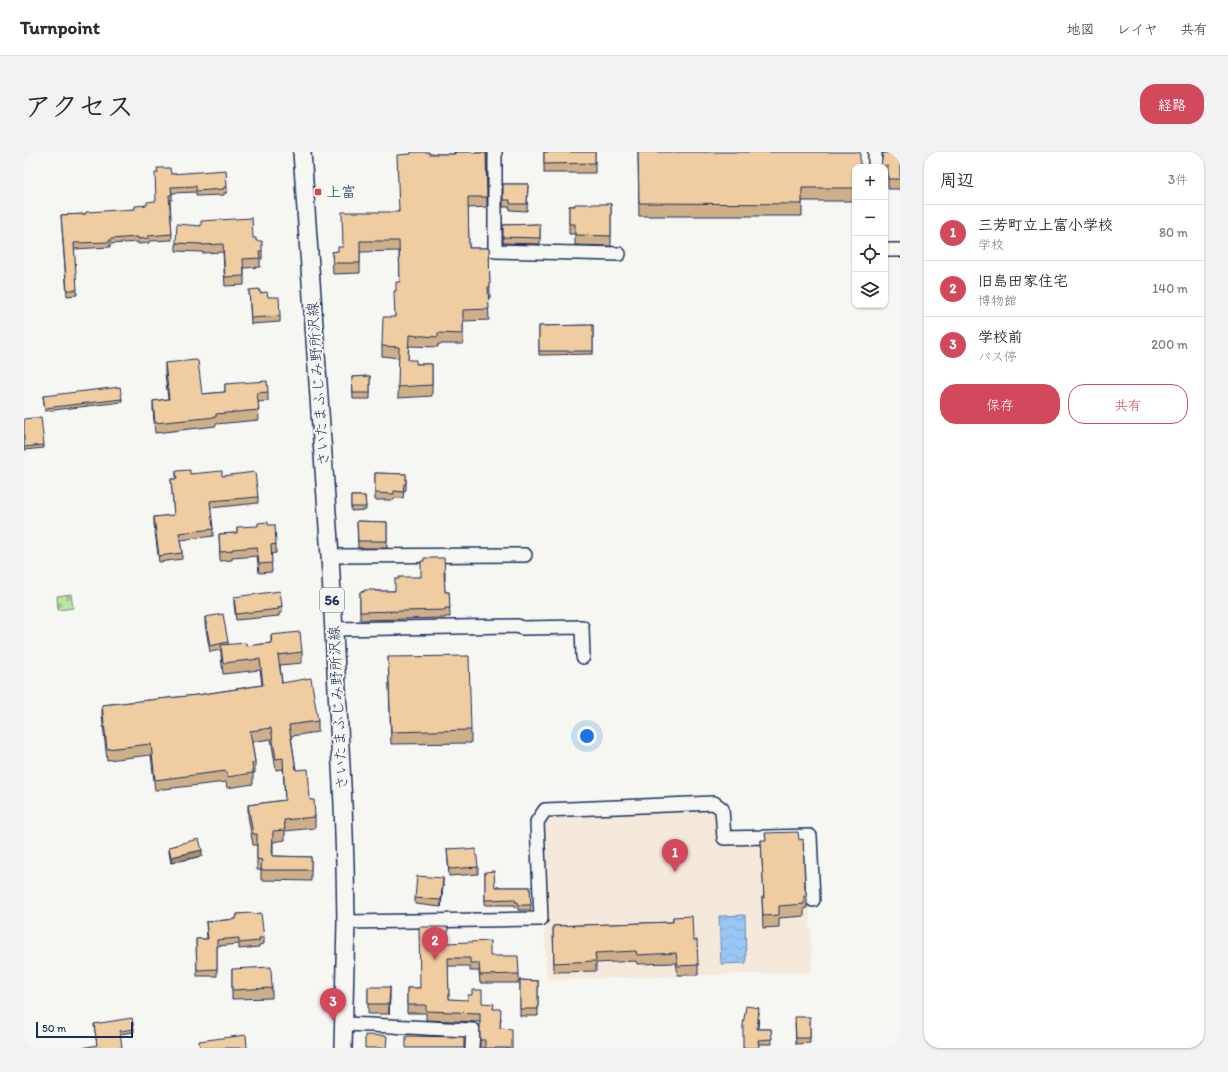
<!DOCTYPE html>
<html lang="ja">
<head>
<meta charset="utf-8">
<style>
  :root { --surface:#fff; --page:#f2f2f3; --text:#2b2b33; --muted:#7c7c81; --line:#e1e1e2; --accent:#d1495b }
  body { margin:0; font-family:Itim,"Klee One",sans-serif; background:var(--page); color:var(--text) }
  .controls { position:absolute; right:12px; top:12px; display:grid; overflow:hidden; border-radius:8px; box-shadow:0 1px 3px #0004 }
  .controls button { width:36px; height:36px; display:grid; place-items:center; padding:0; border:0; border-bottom:1px solid var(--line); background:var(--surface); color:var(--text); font:20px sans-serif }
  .scale { position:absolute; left:12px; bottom:10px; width:97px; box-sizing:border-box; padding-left:4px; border:2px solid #1b2f5e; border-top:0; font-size:11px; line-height:14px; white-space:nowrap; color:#1b2f5e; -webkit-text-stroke:3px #f6f6f2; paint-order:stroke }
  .you { position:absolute; left:563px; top:584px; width:14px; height:14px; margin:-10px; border:3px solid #fff; border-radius:50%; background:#1a73e8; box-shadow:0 0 0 6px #1a73e833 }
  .badge { display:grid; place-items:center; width:26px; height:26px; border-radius:50%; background:var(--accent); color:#fff; font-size:13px; font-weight:700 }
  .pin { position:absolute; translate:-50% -33px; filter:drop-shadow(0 1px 2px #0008) }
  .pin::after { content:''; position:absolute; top:21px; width:14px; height:12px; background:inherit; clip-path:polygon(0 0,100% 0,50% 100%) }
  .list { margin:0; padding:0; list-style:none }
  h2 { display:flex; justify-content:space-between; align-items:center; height:52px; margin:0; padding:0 16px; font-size:17px }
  h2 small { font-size:13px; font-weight:400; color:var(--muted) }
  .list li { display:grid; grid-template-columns:26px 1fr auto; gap:12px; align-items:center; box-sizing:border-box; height:56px; padding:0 16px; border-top:1px solid var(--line) }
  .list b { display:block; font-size:15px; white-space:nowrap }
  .list p { margin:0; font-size:13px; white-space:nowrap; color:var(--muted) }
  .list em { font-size:13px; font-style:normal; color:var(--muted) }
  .actions { display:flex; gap:8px; padding:12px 16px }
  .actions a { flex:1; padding:9px 0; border:1px solid var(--accent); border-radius:16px; text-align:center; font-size:14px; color:var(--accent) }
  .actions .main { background:var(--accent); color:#fff }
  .icon { flex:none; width:22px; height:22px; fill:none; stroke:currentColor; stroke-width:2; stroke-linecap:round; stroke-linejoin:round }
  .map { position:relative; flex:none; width:876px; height:896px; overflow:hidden; border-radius:16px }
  header { display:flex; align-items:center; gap:24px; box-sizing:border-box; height:56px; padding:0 20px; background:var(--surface); border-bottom:1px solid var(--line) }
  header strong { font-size:19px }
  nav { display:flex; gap:22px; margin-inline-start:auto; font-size:14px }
  .intro { display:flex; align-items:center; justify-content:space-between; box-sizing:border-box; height:96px; padding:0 24px }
  h1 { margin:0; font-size:28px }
  .button { padding:10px 18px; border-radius:16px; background:var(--accent); color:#fff; font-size:14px; font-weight:700 }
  main { display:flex; gap:24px; padding:0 24px }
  aside { flex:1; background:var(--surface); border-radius:16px; box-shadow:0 1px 3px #0004 }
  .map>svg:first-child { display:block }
  .built { fill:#f4e9da }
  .cemetery { fill:url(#cemetery-stones); stroke:#6b8a80 }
  .water { fill:url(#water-waves); stroke:#668ab7 }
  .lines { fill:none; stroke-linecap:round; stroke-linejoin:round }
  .minor-casing { stroke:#1b2f5e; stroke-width:16 }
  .major-casing { stroke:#1b2f5e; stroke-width:20 }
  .minor { stroke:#f6f6f2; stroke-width:13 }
  .major { stroke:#f6f6f2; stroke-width:17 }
  .wall { fill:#ceaf8a; stroke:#1b2f5e }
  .shaded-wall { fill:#a88f71; stroke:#1b2f5e }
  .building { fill:#f0cca1; stroke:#1b2f5e }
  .poi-dot { fill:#d1495b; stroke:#f6f6f2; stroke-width:1.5 }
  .labels { text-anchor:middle; stroke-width:4; stroke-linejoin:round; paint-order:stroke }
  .shield { fill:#f6f6f2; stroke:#5d6b8a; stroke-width:1 }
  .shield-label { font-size:14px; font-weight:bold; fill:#1b2f5e }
  .poi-label { font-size:15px; fill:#1b2f5e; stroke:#f6f6f2; text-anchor:start }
  .street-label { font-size:15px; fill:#1b2f5e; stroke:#f6f6f2 }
</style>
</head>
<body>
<header>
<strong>Turnpoint</strong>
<nav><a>地図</a><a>レイヤ</a><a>共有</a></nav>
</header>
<div class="intro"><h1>アクセス</h1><a class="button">経路</a></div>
<main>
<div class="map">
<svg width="876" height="896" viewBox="0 0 876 896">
  <defs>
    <pattern id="cemetery-stones" width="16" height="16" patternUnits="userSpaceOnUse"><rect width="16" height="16" fill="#bbe5a2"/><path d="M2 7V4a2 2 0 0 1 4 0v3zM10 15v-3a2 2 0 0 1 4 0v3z" fill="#a0c58e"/></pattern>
    <pattern id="water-waves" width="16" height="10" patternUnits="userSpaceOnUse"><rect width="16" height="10" fill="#98c7f3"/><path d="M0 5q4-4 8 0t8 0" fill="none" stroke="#82abd3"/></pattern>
  </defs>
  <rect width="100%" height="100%" fill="#f6f6f2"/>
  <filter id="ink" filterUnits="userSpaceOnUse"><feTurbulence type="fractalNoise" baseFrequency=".025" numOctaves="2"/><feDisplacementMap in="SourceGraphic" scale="8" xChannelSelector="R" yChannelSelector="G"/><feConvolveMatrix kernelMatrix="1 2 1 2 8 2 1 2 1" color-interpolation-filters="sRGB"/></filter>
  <g filter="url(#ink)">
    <path class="built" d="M690 656 695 661 697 691 778 688 783 692 788 820 523 828 517 671 524 661Z"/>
    <path class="cemetery" d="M47 442 49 456 34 458 33 444Z"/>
    <path class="water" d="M721 763 722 811 697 812 695 764Z"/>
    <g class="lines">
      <g class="minor-casing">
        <g id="minor">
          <path d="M471 0V99L595 102"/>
          <path d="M851 15V0"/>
          <path d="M861 98H876"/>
          <path d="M306 404 501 403"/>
          <path d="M310 477 494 474 498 476 558 475 559 505"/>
          <path d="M322 770 517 767 513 670 521 658 690 651 698 657 700 686 786 684 789 748"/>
          <path d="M320 872C363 873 406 877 449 878L448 896"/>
        </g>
      </g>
      <g class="major-casing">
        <path id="major" d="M278 0 306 404 319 652 321 712 322 770 319 896"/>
      </g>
      <use href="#minor" class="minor"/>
      <use href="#major" class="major"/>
    </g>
    <g class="wall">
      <path d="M430 0H448V1H462L463 55 444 56 445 96H465L466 146H464L465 168 439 169V192H414V195L385 194 384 208 392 212H408V244L374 246 375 206 358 204V194L371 165 372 139 376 130 375 99 336 100V121L309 122 308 100 314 99 319 95 374 60 405 2H430Z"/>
      <rect x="520" y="0" width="51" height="21"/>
      <path d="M614 0 831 15V49H778V64H615Z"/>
      <path d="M859 1H876V37H864V23H861V15H857Z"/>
      <path d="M147 22 203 35V41H200V43L172 44V40L148 41V48H146L148 88 125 89V91L114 92V90L86 92V95L50 97 53 143 43 144 37 63 62 62 111 57 132 50Z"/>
      <path d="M479 32H504L503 59 486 58V55H479Z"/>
      <path d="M587 52V94L551 93V82H545V54Z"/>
      <path d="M516 72V92L479 91V73Z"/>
      <path d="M229 86 232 89 238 99V107H236V115L220 116V133L201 134 199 100 178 101V100L152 99V91Z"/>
      <path d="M225 138 236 141 244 145 256 164V170L227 172Z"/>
      <path d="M569 173V202L515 203V174Z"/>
      <path d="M141 211 178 242 201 240V232L244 240V249L234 250 235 268 192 272V274L131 281 129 258V249L144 247 141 221Z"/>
      <path d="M346 224V247H329L328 225Z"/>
      <path d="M19 244 98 247V250L21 259Z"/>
      <path d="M0 267 20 293V296L0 298Z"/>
      <path d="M152 319 166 322 198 324 234 345V351L186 356 189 377V384L156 388 158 401V407L135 410 130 372V365L150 363 147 327H152Z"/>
      <path d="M351 321 382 322V338L380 339 379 346H370V348H351Z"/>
      <path d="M327 344H341L342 358 327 359Z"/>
      <path d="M333 369 363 370V396H334Z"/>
      <path d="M213 375 252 392V401L247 402 248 420 235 421 233 404 208 406V408L196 409 195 382 213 381Z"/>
      <path d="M421 420V429H420L421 440H425L426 465H421V466L336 468V440L351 439H371L375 427 397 425Z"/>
      <path d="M210 445 258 454V461H255V464L212 468 210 452Z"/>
      <path d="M181 465 204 490V493L222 494 247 491V483L278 500V511L256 513 258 531 294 569V580L267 584 272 618 286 648 291 665V676L261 679V688L249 690V704L287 705V729L237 728V718H233V693H229L224 664V653L261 648 259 617 252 618 247 587 228 590 231 610V621H229V632L203 636 202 630 131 638 127 603 83 608 78 564V553L173 543 238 533 236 518 199 522 197 504V498L186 500 181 472Z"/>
      <path d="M364 505 447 578V591L367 592Z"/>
      <path d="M737 688 781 737 783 744V756H780V764L755 766V775L739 776 738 745 740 746Z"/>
      <path d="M154 693 178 704 147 711 145 701V695Z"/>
      <path d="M423 697 442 698 454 715V722L425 724Z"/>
      <path d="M461 720 471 735H506L507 758H494V755H491V753H461Z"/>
      <path d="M419 733 417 755 391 752V746Z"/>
      <path d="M213 762H229L240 786V792L235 793V795L215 797V792L193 794V824H173L172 787H183L182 770 212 767 213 765Z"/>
      <path d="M649 765 669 788 674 813V823H654L652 811 613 812 612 809 572 811V819L530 820 529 774 649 770Z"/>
      <path d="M424 791 466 804 495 822V831H456L455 819H446V814H424L425 847 458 851 470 857 477 866 476 876 488 896H456V870L402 868V861H383V836H396Z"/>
      <path d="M208 817 248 836V846L208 847Z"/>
      <path d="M496 828 514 829V864H496Z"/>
      <path d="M344 835 366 844 365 862H344Z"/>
      <path d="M735 860 734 877H747L748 892H734L719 896Z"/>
      <path d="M786 865V891L772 892 771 871Z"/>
      <path d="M70 872 110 877V880L96 882 73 893Z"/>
    </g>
    <g class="shaded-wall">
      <path d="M178 698V704L147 711V705Z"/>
      <path d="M419 726V733L417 755V748Z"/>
      <path d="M366 835V844L365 862V852Z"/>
    </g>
    <g class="building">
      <path d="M387 0H405V2H431V0H448V1H462L463 45H444L445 96H465L466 135H464L465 157 439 158V182L414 181V185L385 183 384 208H392V212H408V233L374 235 375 195 358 194 359 165H371L370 139H372V130H376L375 89H336V111H309L308 100 314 99V95H319L318 60H375L373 3 387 2Z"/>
      <path d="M520 0H571V11L520 12Z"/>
      <path d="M614 0H836V15H831V36H778V52L615 51Z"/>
      <path d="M859 1H876V27H864V14H857Z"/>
      <path d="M133 16H146L147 22 202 18 203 35H200V37L172 39V34L147 35 148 43H145L148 82 124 84 125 86 114 87V85L86 87V90L50 91 53 138H43L37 63 62 62V60L111 57V54L123 53V50L132 49 131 21H134Z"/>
      <path d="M479 32H504L503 52H486V48H479Z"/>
      <path d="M551 52H587V84L551 83V72H545V54H551Z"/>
      <path d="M228 66 229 86H232V89H238V99H235L236 106 219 107 220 124 201 125 199 92 178 93V92L152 91 153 72 177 74V69Z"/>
      <path d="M516 72V86L479 85V73Z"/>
      <path d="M235 137 236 141 243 140 244 145H255L256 164 227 166 225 138Z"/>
      <path d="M569 173V199H515V174Z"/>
      <path d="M172 208 174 209 178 242 201 240V232L243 229 244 240 233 241 235 258 192 262V265L131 271 129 249 145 247 141 211Z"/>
      <path d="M346 224V241H329L328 225Z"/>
      <path d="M96 235 98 247 21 256 19 244Z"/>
      <path d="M17 265 20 293 0 295V267Z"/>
      <path d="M166 318V322L198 319V324L231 320 234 345 186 349 189 377 155 381 158 401 135 404 130 365 150 363 147 327H153L152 319Z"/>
      <path d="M351 321 382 322V332H380L379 340 370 339V342L351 341Z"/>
      <path d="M327 344H341L342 355H327Z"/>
      <path d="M333 369 363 370V389H334Z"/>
      <path d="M244 370V373H251L252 392 247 393 248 411 235 412 233 395 208 397V399L196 400 195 382 213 381V375L234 374V371Z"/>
      <path d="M400 406H420L421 420H420L421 440H425L426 456H421V458L336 460V440H340V438H351V439H371V427H375V425H397V409H400Z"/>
      <path d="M256 439 258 454 254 455 255 457 212 462 210 445Z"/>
      <path d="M199 462 204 490 186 494 181 465Z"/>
      <path d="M276 480 278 500 254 503 258 531 287 526 294 569 265 573 272 618 284 617 286 648H290L291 665 260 668 261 678 249 679 248 704 287 705V718H237L238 708 233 707V682H229L224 653 261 648 259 606 252 607 247 576 226 579 231 610 228 611 229 621 203 625 202 619 131 628 127 592 83 597 78 553 173 543 239 533 236 507 199 511 197 493 222 491V494L248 491 247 483Z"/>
      <path d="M445 504 447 578 367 580 364 505Z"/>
      <path d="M774 680 775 688 779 687 781 737 783 744H780V752L755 754V763L739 764 738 745 740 746 737 688H742L741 681Z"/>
      <path d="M175 687 178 698 147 705 145 695 154 693V692Z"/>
      <path d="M442 696V698L452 697 454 715 425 717 423 697Z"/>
      <path d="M470 719 471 735H506L507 753H494V750H491V747L461 748V720Z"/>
      <path d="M393 724 419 726 417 748 391 746Z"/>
      <path d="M228 761 229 762 237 761 240 786H235V789L215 791V786L193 788V817L173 818 172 787H184L182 770 212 767V765H213V762Z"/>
      <path d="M668 764 669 788H673L674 813 654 814 652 801 613 803 612 799 571 801 572 809 530 811 529 774 649 770V765Z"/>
      <path d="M395 775H424V791L466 789V804H494L495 822 456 823 455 811H446V806H424L425 847 444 848V843H448V838H458V851L470 852 469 857H477L476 876 488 877V896H461V888H456V861L402 859V853H383V836H396Z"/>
      <path d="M247 815 248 836 208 838V817Z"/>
      <path d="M496 828 514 829V857H496Z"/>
      <path d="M344 835H366L365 852H344Z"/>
      <path d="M722 854 735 856 733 877H747L748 887 734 888 735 896H719V873Z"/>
      <path d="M771 865H786V886H772Z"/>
      <path d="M108 866 110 877 96 879 98 896H58L73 893 70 872Z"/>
      <path d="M222 883 223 896H176L175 889Z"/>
      <path d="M341 883 363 884 362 896H341Z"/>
      <path d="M382 884 440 885V896H382Z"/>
    </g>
  </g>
  <rect class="poi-dot" x="290" y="36" width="8" height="8" rx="2"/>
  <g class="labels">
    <rect class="shield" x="296" y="436" width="24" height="24" rx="3"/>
    <g class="shield-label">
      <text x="308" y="453">56</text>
    </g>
    <g class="poi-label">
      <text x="302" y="45">上富</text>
    </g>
    <g class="street-label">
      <text transform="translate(294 232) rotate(-94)" y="5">さいたまふじみ野所沢線</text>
      <text transform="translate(314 556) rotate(-93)" y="5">さいたまふじみ野所沢線</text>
    </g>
  </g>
</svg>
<div class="controls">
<button>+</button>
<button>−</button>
<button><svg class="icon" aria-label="locate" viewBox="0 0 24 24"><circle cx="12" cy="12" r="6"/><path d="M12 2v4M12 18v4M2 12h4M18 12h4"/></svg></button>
<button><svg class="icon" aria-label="layers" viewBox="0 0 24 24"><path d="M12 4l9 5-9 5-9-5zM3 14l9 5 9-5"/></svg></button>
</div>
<div class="scale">50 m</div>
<div class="you"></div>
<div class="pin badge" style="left:651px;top:720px">1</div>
<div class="pin badge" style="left:411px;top:808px">2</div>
<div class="pin badge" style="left:309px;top:869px">3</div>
</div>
<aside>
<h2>周辺<small>3件</small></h2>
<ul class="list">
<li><span class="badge">1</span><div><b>三芳町立上富小学校</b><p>学校</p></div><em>80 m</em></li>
<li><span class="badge">2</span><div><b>旧島田家住宅</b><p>博物館</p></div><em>140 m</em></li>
<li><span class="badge">3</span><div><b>学校前</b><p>バス停</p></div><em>200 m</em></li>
</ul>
<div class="actions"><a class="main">保存</a><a>共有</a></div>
</aside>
</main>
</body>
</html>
